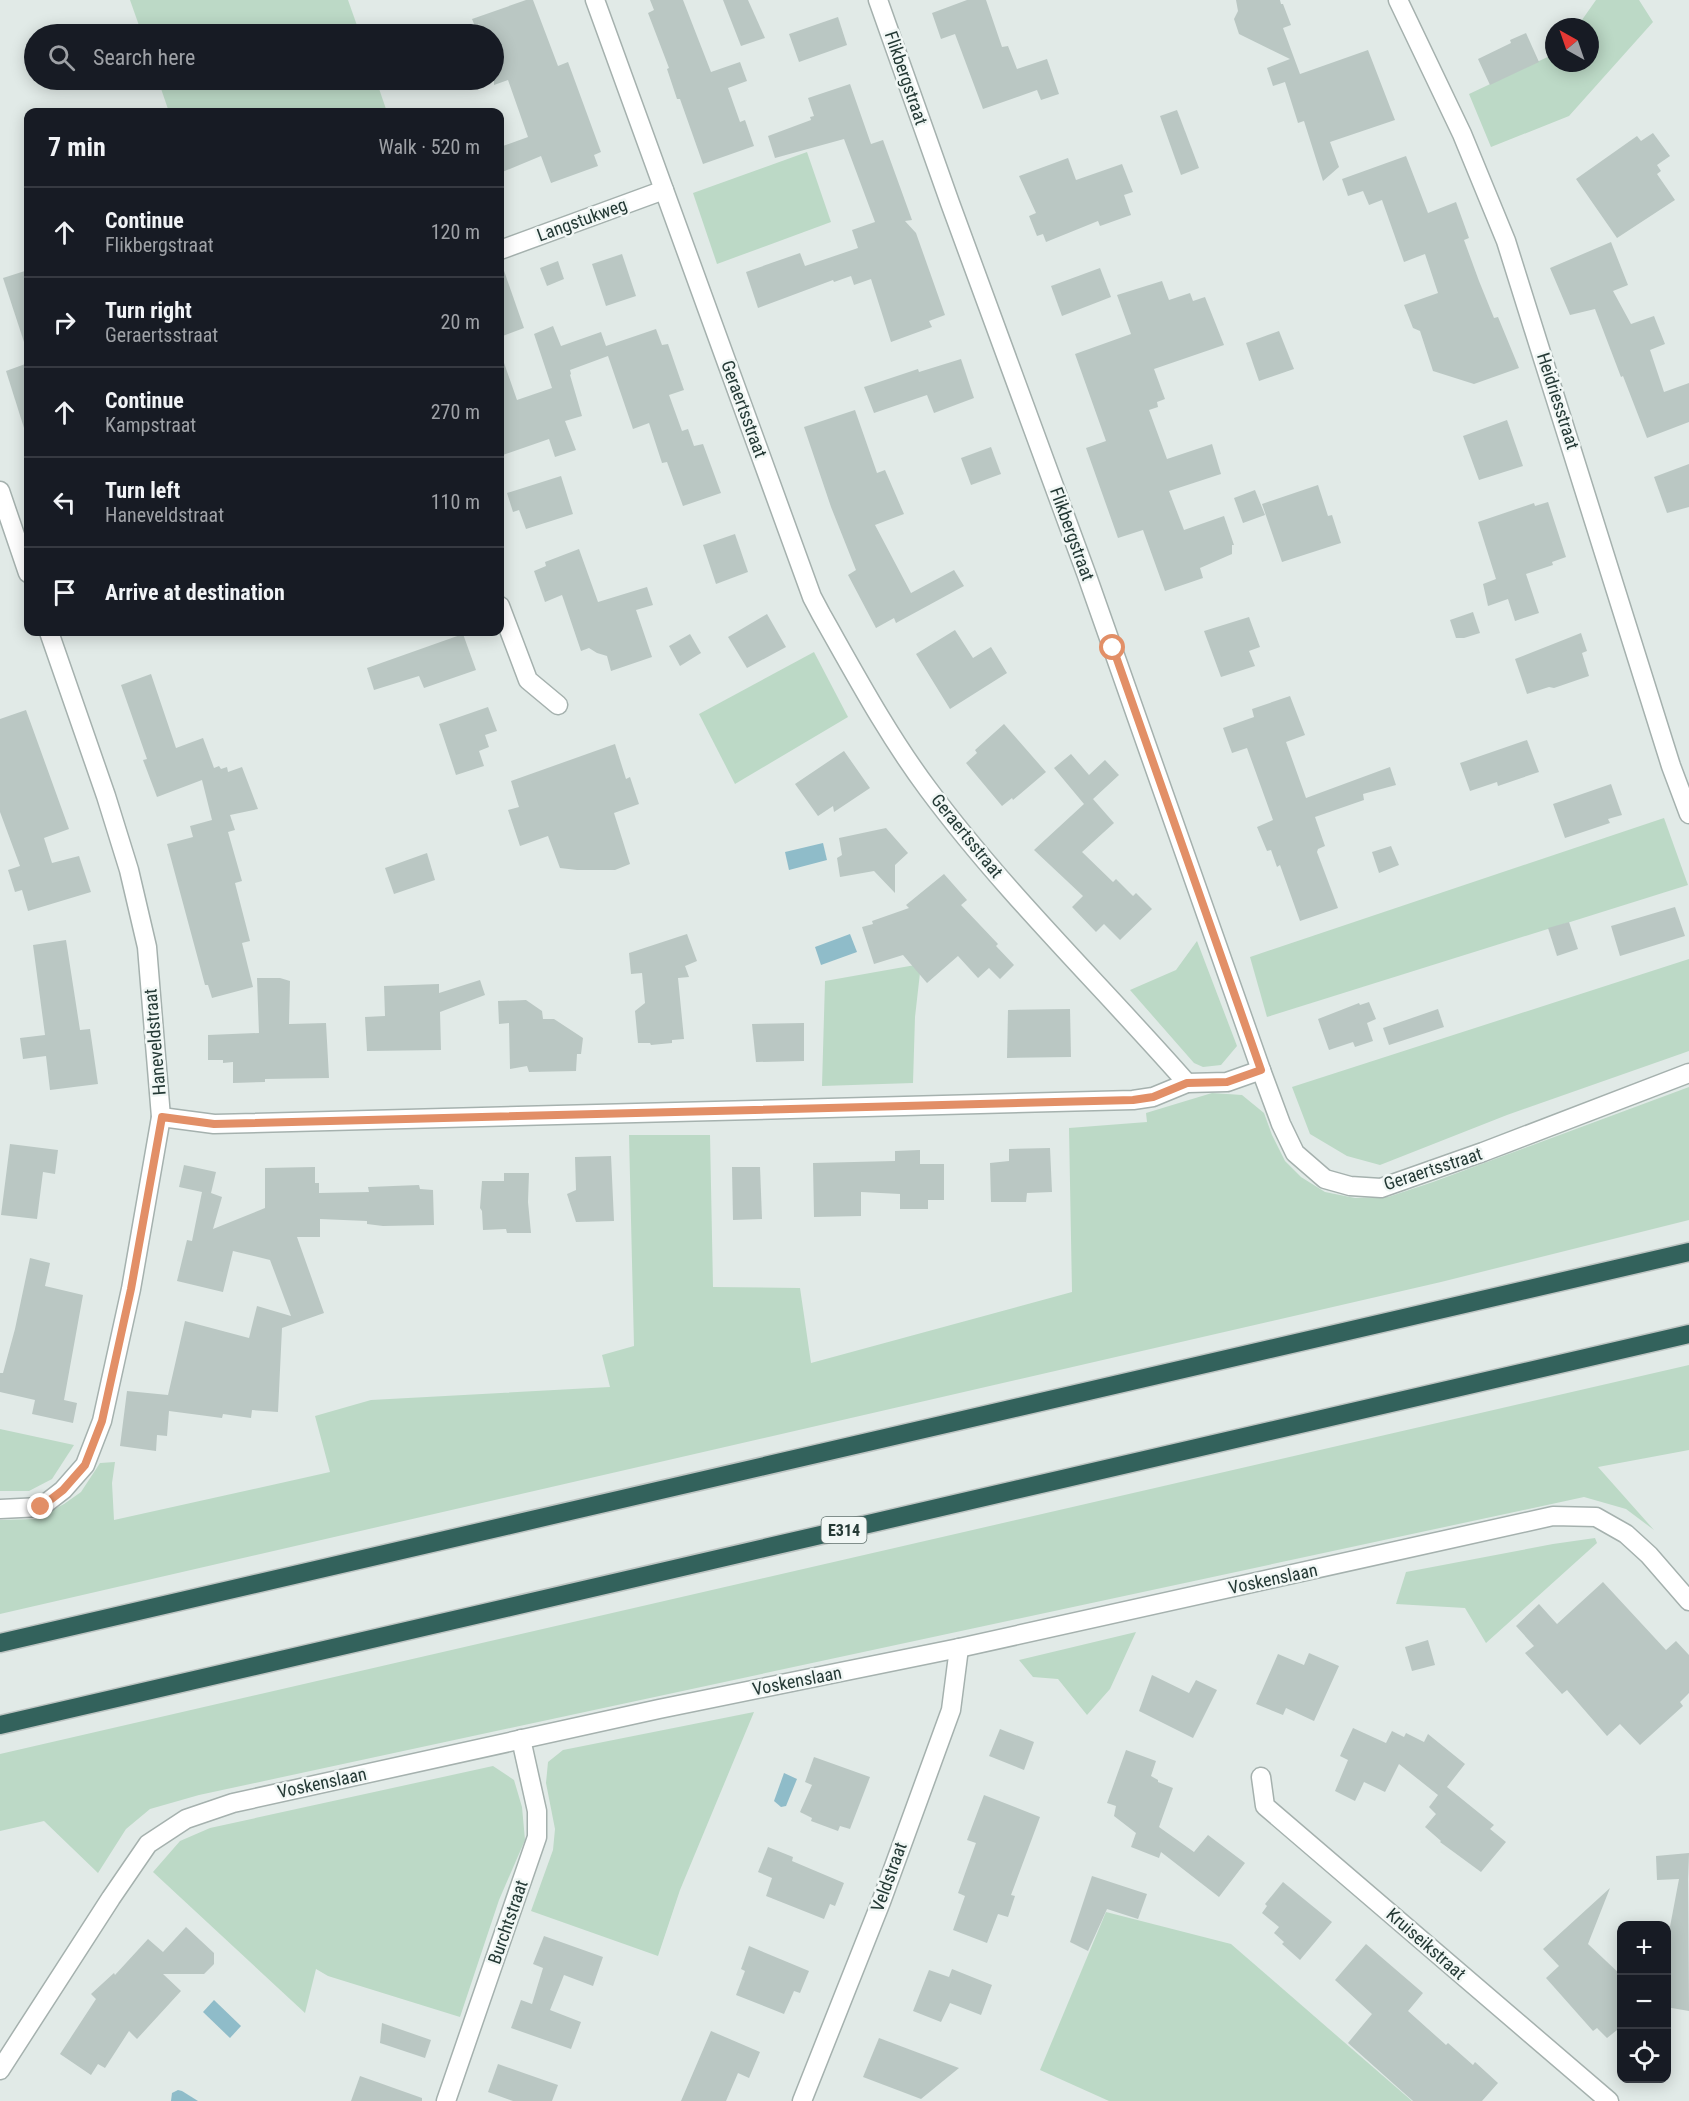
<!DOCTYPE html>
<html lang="en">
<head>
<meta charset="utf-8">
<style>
  :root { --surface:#171b24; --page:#242831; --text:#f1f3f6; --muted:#9ea1a6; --line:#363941 }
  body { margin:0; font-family:"Roboto Condensed",sans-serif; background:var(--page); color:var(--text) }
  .controls { position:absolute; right:18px; bottom:18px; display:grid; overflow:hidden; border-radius:12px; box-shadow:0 3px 15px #0003 }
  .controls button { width:54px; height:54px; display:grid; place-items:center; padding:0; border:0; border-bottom:2px solid var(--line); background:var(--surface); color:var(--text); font:30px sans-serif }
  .compass { position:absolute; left:1545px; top:18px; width:54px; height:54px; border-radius:50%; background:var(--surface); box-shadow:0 3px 15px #0003; rotate:320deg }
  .stop { position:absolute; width:18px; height:18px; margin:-14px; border:4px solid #e28f67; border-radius:50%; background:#fff }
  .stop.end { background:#e28f67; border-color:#fff; box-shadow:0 2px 6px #0008 }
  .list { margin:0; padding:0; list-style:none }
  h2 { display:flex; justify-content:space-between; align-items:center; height:78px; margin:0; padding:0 24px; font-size:26px }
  h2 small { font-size:20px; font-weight:400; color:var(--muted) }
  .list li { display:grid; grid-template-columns:39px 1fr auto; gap:18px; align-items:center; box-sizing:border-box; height:90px; padding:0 24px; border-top:2px solid var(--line) }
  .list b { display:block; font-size:22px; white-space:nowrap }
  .list p { margin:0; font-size:20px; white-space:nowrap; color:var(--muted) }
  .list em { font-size:20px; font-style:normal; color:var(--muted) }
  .icon { flex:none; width:33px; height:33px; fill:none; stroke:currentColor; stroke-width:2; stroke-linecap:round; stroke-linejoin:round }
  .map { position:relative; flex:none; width:1689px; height:2101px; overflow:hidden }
  .search { position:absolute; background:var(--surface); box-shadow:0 3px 15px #0003; left:24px; top:24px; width:480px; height:66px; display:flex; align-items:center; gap:15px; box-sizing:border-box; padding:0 21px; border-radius:33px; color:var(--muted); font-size:22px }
  .panel { position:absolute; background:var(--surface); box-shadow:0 3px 15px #0003; left:24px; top:108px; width:480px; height:528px; border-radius:12px }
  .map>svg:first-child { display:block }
  .green { fill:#bcd9c6 }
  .water { fill:#8fbcc9 }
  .building { fill:#bac7c3 }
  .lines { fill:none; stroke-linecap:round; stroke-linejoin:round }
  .street-casing { stroke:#a5b1ae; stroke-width:21 }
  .highway-casing { stroke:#bdc4c2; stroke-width:21 }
  .street { stroke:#fff; stroke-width:18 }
  .highway { stroke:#33625c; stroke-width:18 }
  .route { stroke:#e28f67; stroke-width:8 }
  .labels { text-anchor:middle; stroke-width:5; stroke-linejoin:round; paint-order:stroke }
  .shield { fill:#f1f7f5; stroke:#62726f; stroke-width:1.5 }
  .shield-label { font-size:16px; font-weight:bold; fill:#243935 }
  .street-label { font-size:18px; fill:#243935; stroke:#f1f7f5 }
</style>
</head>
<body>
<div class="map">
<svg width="1689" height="2101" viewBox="0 0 1689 2101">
  <rect width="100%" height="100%" fill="#e1eae7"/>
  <g class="green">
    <path d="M130 0H348L360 34H142Z"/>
    <path d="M1596 0H1639L1653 22 1569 116 1491 147 1469 94 1554 54V63H1590V27H1577Z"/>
    <path d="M158 80H376L387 112H169Z"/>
    <path d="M807 152 831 222 717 264 693 193Z"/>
    <path d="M814 652 848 717 735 784 699 714Z"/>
    <path d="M1664 818 1688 885 1267 1017 1250 957Z"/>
    <path d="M1197 941 1237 1046 1221 1065 1203 1067 1194 1063 1130 990 1176 970Z"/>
    <path d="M1689 959V1051L1507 1115 1380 1165 1347 1156 1310 1134 1292 1087Z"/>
    <path d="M921 964 915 1017 913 1083 822 1086 825 981Z"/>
    <path d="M1689 1087V1220L1441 1282 0 1614V1520L35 1519 64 1504 81 1492 100 1463 115 1462 112 1483 114 1520 330 1472 315 1416 371 1400 610 1387 602 1355 634 1346 629 1135H710L713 1287 800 1288 811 1363 1072 1292 1069 1128 1147 1122 1146 1113 1212 1093 1242 1095 1264 1113 1272 1135 1285 1161 1301 1177 1325 1192 1355 1198 1388 1197 1433 1182Z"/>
    <path d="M1689 1365V1450L1598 1467 1654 1530 1626 1509 1584 1497 199 1795 150 1809 126 1829 98 1873 44 1821 0 1831V1754Z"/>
    <path d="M0 1429 74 1445 52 1479 29 1491H0Z"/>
    <path d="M1595 1538 1597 1543 1486 1643 1465 1608 1396 1604 1406 1572 1553 1544Z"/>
    <path d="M1136 1632 1110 1689 1087 1715 1058 1679 1033 1677 1019 1660Z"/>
    <path d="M754 1712 680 1890 658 1956 531 1911 553 1850 555 1829 546 1783 548 1762 563 1750Z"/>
    <path d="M493 1766 514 1780 522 1807 525 1840 499 1900 460 2017 328 1976 316 1969 305 2013 153 1872 180 1841 210 1828Z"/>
    <path d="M1106 1912 1231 1944 1412 2101H1109L1040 2070Z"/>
  </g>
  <g class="water">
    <path d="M823 843 827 860 789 870 785 852Z"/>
    <path d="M850 934 857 952 821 965 815 947Z"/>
    <path d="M784 1773 797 1779 786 1806 781 1807 774 1801Z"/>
    <path d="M214 2000 241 2026 230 2038 203 2012Z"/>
    <path d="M178 2090 182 2091 198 2101H171L172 2093Z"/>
  </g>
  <g class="building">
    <path d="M526 0H533L558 66 568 62 601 152 594 155 598 166 551 183 541 156 500 173V147L528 137 508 80 494 85V34H478L472 19Z"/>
    <path d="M650 0H683L711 72 740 62 747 81 728 88 740 122 745 120 754 146 703 164 680 99H677L667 69 669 68 648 13 654 10Z"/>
    <path d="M723 0H748L765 38 741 46Z"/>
    <path d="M967 0H986L1002 47 1008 46 1017 69 1047 59 1059 94 1041 100 1037 90 983 109 955 34 941 39 932 13Z"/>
    <path d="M1236 0H1280L1281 4H1283L1291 25 1283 28 1300 74 1368 50 1395 120 1330 142 1339 167 1323 181 1304 121 1298 123 1285 82 1273 86 1267 68 1290 59 1239 34 1234 19 1238 11Z"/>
    <path d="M838 17 847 45 799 62 789 34Z"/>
    <path d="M1526 33 1539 62 1490 85 1478 59 1511 43 1510 40Z"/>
    <path d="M850 84 871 144 883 140 912 220 905 221 916 233 945 315 929 321 932 327 891 342 871 279 854 285 851 276 834 282 833 280 758 308 746 272 800 253 805 266 858 248 852 230 875 222 844 139 775 158 768 136 811 120 810 117 814 116 808 98Z"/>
    <path d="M1177 110 1199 168 1181 175 1160 116Z"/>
    <path d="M1653 133 1670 156 1657 165 1661 171 1657 174 1675 200 1617 238 1576 179 1637 136 1641 141Z"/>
    <path d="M1406 156 1428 213 1456 202 1469 238 1464 240 1479 281 1494 318 1498 317 1519 368 1474 384 1433 371 1420 331 1413 328 1404 305 1438 293 1425 254 1404 262 1382 200 1369 205 1363 191 1348 196 1342 179Z"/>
    <path d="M1068 158 1076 180 1122 164 1133 192 1124 195 1131 215 1100 226 1098 221 1046 242 1043 234 1037 236 1029 216 1036 213 1019 176Z"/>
    <path d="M1611 242 1628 285 1613 291 1631 324 1654 316 1665 344 1650 350 1664 392 1689 383V422L1647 438 1623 376 1621 377 1595 309 1570 315 1550 268Z"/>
    <path d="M622 254 636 296 606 306 592 264Z"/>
    <path d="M558 261 564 279 547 286 540 268Z"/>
    <path d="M502 265 524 328 500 337V266Z"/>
    <path d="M1100 268 1111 297 1062 316 1051 286Z"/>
    <path d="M28 270V344L25 345 3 278Z"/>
    <path d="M1162 281 1169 300 1190 293 1193 301 1205 297 1224 345 1154 369 1165 399 1157 402 1158 407 1149 410 1167 459 1212 444 1221 474 1169 491 1184 530 1224 516 1234 545H1232V554L1200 568 1203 578 1165 591 1143 530 1118 538 1086 448 1106 441 1075 354 1131 334 1117 295Z"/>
    <path d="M553 326 561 346 601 332 606 346 656 329 662 345 668 344 684 390 669 395 682 431 688 429 694 446 703 444 721 493 683 506 667 462 662 463 649 423 633 429 608 356 570 370 571 374 570 375 582 416 565 421 576 450 555 457 549 439 500 456V360H503L517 400 552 388 534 334Z"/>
    <path d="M1279 331 1294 369 1259 381 1246 343Z"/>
    <path d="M961 359 974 398 934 413 927 395 874 413 864 387 918 369 919 372Z"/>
    <path d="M28 363V428H24L6 371Z"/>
    <path d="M855 410 877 473 885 470 904 514 875 525 911 593 954 570 964 586 896 623 894 618 876 628 848 575 856 570 831 507 804 427Z"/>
    <path d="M1507 420 1523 466 1479 480 1463 436Z"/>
    <path d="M991 447 1001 474 971 485 961 458Z"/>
    <path d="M1689 464V507L1667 513 1654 477Z"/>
    <path d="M561 476 573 514 526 529 519 510 513 512 507 493Z"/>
    <path d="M1318 485 1328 516 1332 515 1341 543 1282 562 1262 504Z"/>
    <path d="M1255 490 1265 515 1243 523 1234 498Z"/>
    <path d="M1548 502 1566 557 1552 562 1553 565 1526 574 1539 613 1515 621 1508 599 1488 606 1483 584 1496 579 1478 522 1534 503 1535 506Z"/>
    <path d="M735 534 748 572 716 584 703 545Z"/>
    <path d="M579 549 598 602 647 587 653 605 636 610 652 657 611 671 607 656 597 653 589 648 581 651 562 595 545 602 534 571 546 566 545 562Z"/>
    <path d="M1473 612 1480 633 1464 638H1456L1450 620Z"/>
    <path d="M767 614 786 647 747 668 728 637Z"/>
    <path d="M1249 617 1260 647 1249 651 1255 666 1221 677 1204 631Z"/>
    <path d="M955 630 973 658 991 647 1007 673 950 709 916 654Z"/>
    <path d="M1581 633 1587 651 1582 653 1589 676 1554 688 1549 687 1527 694 1515 659Z"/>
    <path d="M463 634 476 670 424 688 419 676 374 690 367 668Z"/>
    <path d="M690 634 701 653 680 666 669 646Z"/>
    <path d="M151 674 176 748 203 738 214 768 219 766 221 769 227 767 228 772 242 767 258 809 230 815 235 830 228 832 242 881 235 883 250 941 242 943 253 987 212 998 208 985H205L167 844 193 837 190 826 212 820 202 780 157 797 143 760 147 759 121 685Z"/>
    <path d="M1290 696 1305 735 1286 742 1306 798 1390 767 1396 785 1363 794 1364 800 1315 817 1325 846 1318 849 1317 852 1338 908 1300 921 1280 865 1277 867 1271 850 1267 851 1257 827 1273 820 1247 748 1232 753 1223 728 1254 717 1252 709Z"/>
    <path d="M488 707 497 731 485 735 489 747 479 751 484 766 456 775 439 724Z"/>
    <path d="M26 710 69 829 44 838 52 863 79 856 91 892 28 911 22 890 15 892 8 870 20 866 0 812V719Z"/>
    <path d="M1004 724 1046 772 1013 800 1012 798 1002 806 966 763 977 753 975 750Z"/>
    <path d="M1527 740 1539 772 1498 786 1497 782 1470 791 1460 763Z"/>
    <path d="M615 744 626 779 630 777 639 804 614 813 630 864 615 870H577L560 868 548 836 520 846 508 810 519 807 511 781Z"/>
    <path d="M844 751 870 788 834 812 833 806 818 816 795 784Z"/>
    <path d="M1071 754 1089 775 1105 760 1119 775 1093 799 1114 823 1082 852 1113 882 1116 879 1133 896 1136 893 1152 909 1120 940 1104 924 1096 932 1072 907 1083 896 1034 850 1084 804 1054 768Z"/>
    <path d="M1611 784 1622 815 1608 819 1610 823 1565 838 1553 804Z"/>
    <path d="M886 828 908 853 895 865V893L874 871 840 877 837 858 842 855 839 838Z"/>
    <path d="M1391 846 1399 865 1379 873 1372 852Z"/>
    <path d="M427 853 435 880 394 894 385 868Z"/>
    <path d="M944 874 967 900 961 905 998 944 996 946 1014 965 1000 979 989 968 978 978 958 956 927 983 903 955 874 964 862 927 873 924 872 921 909 908 906 905Z"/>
    <path d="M1675 907 1685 936 1620 956 1611 926Z"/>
    <path d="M1569 922 1578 949 1557 956 1548 928Z"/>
    <path d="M687 934 697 961 685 966 689 977 678 978 684 1039 672 1040V1043L651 1045 650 1043H638L635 1011 645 1003 642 973 631 974 629 953Z"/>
    <path d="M66 940 80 1030 90 1029 98 1084 50 1090 46 1056 23 1059 20 1038 45 1035 33 945Z"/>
    <path d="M257 978H280L290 981 289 1024 326 1023 329 1078 265 1079V1082L233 1083V1062L223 1063V1060H208V1035L259 1033Z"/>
    <path d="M480 980 485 995 440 1012 441 1050 367 1051 365 1017 385 1016 384 986 439 984V993Z"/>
    <path d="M526 1000 542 1011 543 1019H554L583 1038 581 1054H577L576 1071 529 1072 527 1066 510 1069 509 1023 499 1024 498 1001Z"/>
    <path d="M1369 1002 1376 1019 1367 1023 1373 1041 1355 1047 1353 1042 1329 1050 1318 1019 1359 1003 1360 1005Z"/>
    <path d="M1070 1009 1071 1057 1007 1058 1008 1010Z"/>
    <path d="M1438 1009 1444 1027 1389 1045 1383 1028Z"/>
    <path d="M804 1023V1061L756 1062 752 1024Z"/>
    <path d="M10 1144 58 1150 55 1174 43 1172 37 1219 1 1215Z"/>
    <path d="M1050 1148 1052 1192 1027 1193 1026 1202H991L990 1163 1009 1161V1149Z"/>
    <path d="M920 1150V1164H944V1200H928V1209H900V1194L861 1192V1216L814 1217 813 1163 895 1161V1151Z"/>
    <path d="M611 1156 614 1221 576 1222 567 1194 576 1190 575 1157Z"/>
    <path d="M184 1165 216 1172 211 1193 222 1197 213 1229 265 1208V1168L315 1167V1183H319V1193L369 1192 368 1187 419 1185 420 1189 433 1190 434 1225 383 1226 367 1224V1221L320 1219V1237H297L324 1313 282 1328 278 1412 252 1410 251 1418 223 1414 222 1418 169 1411 167 1436 157 1435 156 1451 120 1446 127 1391 168 1395 185 1321 249 1338 257 1306 291 1316 270 1260 233 1251 223 1292 177 1281 187 1240 192 1241 202 1192 179 1187Z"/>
    <path d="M732 1167H760L762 1219 733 1220Z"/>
    <path d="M504 1173H529L528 1202 531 1233H507L506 1229 483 1230 482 1211 480 1208 482 1181H504Z"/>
    <path d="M30 1258 50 1263 45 1286 83 1295 64 1400 77 1403 73 1423 32 1414 35 1400 0 1392V1373H3L15 1329Z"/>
    <path d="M1603 1582 1666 1650 1676 1641 1689 1655V1693L1680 1702 1683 1706 1640 1745 1620 1724 1607 1736 1567 1690 1562 1694 1525 1653 1534 1646 1516 1626 1539 1604 1557 1624Z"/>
    <path d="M1428 1640 1435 1665 1412 1671 1405 1647Z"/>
    <path d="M1309 1653 1339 1666 1314 1721 1286 1708 1283 1715 1256 1704 1278 1654 1304 1665Z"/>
    <path d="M1152 1675 1189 1693 1196 1680 1217 1690 1193 1738 1139 1711Z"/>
    <path d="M1353 1728 1386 1743 1392 1731 1404 1737 1406 1733 1424 1742 1428 1734 1465 1764 1447 1787 1494 1825 1490 1829 1506 1842 1481 1872 1440 1842 1441 1841 1425 1827 1436 1814 1429 1807 1438 1795 1399 1764 1385 1792 1364 1782 1355 1801 1335 1791 1348 1760 1340 1756Z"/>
    <path d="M1000 1729 1034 1742 1024 1770 989 1756Z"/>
    <path d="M1126 1750 1156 1761 1151 1776 1158 1780V1782L1173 1788 1159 1827 1194 1852 1208 1835 1245 1863 1219 1897 1161 1852 1159 1858 1131 1847 1136 1833 1114 1816 1116 1806 1107 1803Z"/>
    <path d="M814 1757 870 1777 850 1829 840 1826 838 1831 811 1821 812 1818 800 1812 812 1785 805 1782Z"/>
    <path d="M984 1795 1040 1817 1011 1895 1015 1896 1008 1917 998 1914 987 1943 953 1930 965 1896 958 1893 976 1843 967 1840Z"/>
    <path d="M768 1847 793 1857 792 1861 844 1883 835 1906 830 1904 824 1919 766 1896 772 1878 758 1872Z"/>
    <path d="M1689 1853 1688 1879 1689 2011 1666 2007V1932H1669L1679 1879 1657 1880 1656 1856Z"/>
    <path d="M1092 1876 1147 1894 1138 1919 1107 1909 1088 1951 1070 1942Z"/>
    <path d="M1283 1882 1332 1922 1300 1960 1282 1944 1284 1942 1274 1933 1279 1927 1262 1913 1267 1906 1265 1904Z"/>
    <path d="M1610 1888 1588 1944 1622 1976V2026L1607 2038 1597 2028 1593 2031 1546 1978 1559 1966 1543 1949Z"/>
    <path d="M186 1927 214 1953V1964L204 1974H163L181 1991 137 2039 129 2031 105 2068 98 2064 91 2075 60 2054 96 1999 91 1994 114 1973 115 1975 148 1939 163 1952Z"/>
    <path d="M544 1936 603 1957 593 1986 564 1975 550 2010 581 2022 571 2049 511 2028 521 2000 532 2004 543 1968 533 1964Z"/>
    <path d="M1366 1944 1423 1993 1408 2011 1446 2045 1448 2043 1473 2065 1475 2062 1498 2083 1482 2101H1413L1348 2043 1372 2014 1335 1980Z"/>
    <path d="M749 1946 809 1971 800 1993 794 1991 784 2014 736 1995 745 1971 741 1969Z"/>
    <path d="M952 1969 992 1985 981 2015 950 2003 941 2022 913 2011 929 1970 949 1977Z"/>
    <path d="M382 2023 431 2040 425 2058 380 2043Z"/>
    <path d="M711 2031 760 2052 749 2078 738 2073 726 2101H681Z"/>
    <path d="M879 2038 959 2068 921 2099 863 2077Z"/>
    <path d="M498 2064 558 2085 552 2101H513L488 2092Z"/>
    <path d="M360 2076 422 2098V2101H351Z"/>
  </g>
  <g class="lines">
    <g class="street-casing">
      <g id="street">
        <path d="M595 0 812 597 821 614C855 674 887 734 928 789 1006 894 1101 985 1187 1083"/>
        <path d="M878 0 950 203 1086 573 1261 1070 1281 1124 1295 1153 1325 1179 1350 1186 1381 1188 1483 1152 1689 1073"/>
        <path d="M1398 0 1462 134 1506 241 1671 766 1689 814"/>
        <path d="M500 250 664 190"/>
        <path d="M0 491 28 573"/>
        <path d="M500 606 528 680 558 705"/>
        <path d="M161 1117 214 1124 1133 1100 1153 1097 1187 1083 1227 1082 1261 1070"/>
        <path d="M0 1509 41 1507 63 1490 85 1465 102 1421 131 1289 161 1117 147 947 129 870 106 796 49 632"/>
        <path d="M1261 1777 1265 1806 1609 2101"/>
        <path d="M0 2070 111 1898 148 1844 186 1819 233 1803 659 1709 959 1648 1553 1516 1596 1517 1626 1534 1649 1555 1689 1601"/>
        <path d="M446 2101 537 1837V1811L521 1739"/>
        <path d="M802 2101 881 1902 951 1710 959 1648"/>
      </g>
    </g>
    <g class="highway-casing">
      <g id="highway">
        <path d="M0 1643 1689 1252"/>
        <path d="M0 1725 1689 1334"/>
      </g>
    </g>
    <use href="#street" class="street"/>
    <use href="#highway" class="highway"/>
  </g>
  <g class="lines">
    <path class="route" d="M41 1507 63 1490 85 1465 102 1421 131 1289 162 1117 214 1124 1133 1100 1153 1097 1187 1083 1227 1082 1261 1070 1113 648"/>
  </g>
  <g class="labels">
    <rect class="shield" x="821.5" y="1517" width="45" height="26" rx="4.5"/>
    <g class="shield-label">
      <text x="844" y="1536">E314</text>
    </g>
    <g class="street-label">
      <text transform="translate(906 78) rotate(71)" y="6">Flikbergstraat</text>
      <text transform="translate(582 220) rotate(-20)" y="6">Langstukweg</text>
      <text transform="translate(1558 401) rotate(72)" y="6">Heidriesstraat</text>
      <text transform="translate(744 409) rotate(70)" y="6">Geraertsstraat</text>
      <text transform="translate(1072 534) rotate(70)" y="6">Flikbergstraat</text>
      <text transform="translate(967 836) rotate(51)" y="6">Geraertsstraat</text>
      <text transform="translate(155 1042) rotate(-95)" y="6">Haneveldstraat</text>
      <text transform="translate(1433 1169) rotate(-18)" y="6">Geraertsstraat</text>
      <text transform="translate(1273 1579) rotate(-12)" y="6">Voskenslaan</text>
      <text transform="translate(797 1681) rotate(-11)" y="6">Voskenslaan</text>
      <text transform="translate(322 1783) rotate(-12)" y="6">Voskenslaan</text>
      <text transform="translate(889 1877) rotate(-70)" y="6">Veldstraat</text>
      <text transform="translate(508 1922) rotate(-71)" y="6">Burchtstraat</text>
      <text transform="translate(1426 1944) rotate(41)" y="6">Kruiseikstraat</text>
    </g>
  </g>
</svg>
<div class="controls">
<button>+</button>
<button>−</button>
<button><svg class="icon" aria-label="locate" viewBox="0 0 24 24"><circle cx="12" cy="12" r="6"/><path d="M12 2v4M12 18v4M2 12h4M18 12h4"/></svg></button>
</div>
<svg class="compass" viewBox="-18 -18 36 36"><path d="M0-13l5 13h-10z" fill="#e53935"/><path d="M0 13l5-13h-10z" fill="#9ea1a6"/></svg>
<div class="stop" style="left:1113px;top:648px"></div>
<div class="stop end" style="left:41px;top:1507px"></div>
<div class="search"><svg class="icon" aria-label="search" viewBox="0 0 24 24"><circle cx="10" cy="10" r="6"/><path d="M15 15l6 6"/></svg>Search here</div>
<section class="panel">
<h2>7 min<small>Walk · 520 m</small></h2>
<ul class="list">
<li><svg class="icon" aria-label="ahead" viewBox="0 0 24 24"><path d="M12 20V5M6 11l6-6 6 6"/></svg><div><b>Continue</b><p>Flikbergstraat</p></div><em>120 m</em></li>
<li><svg class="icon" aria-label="right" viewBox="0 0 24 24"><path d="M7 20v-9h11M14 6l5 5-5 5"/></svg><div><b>Turn right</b><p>Geraertsstraat</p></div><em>20 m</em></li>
<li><svg class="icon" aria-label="ahead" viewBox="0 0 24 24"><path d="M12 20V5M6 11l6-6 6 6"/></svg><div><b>Continue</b><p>Kampstraat</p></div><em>270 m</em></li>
<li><svg class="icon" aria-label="left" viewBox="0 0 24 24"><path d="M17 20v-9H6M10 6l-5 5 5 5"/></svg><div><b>Turn left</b><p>Haneveldstraat</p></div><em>110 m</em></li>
<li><svg class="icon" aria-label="arrive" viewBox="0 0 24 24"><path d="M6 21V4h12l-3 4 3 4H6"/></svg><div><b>Arrive at destination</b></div></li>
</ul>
</section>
</div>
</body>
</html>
